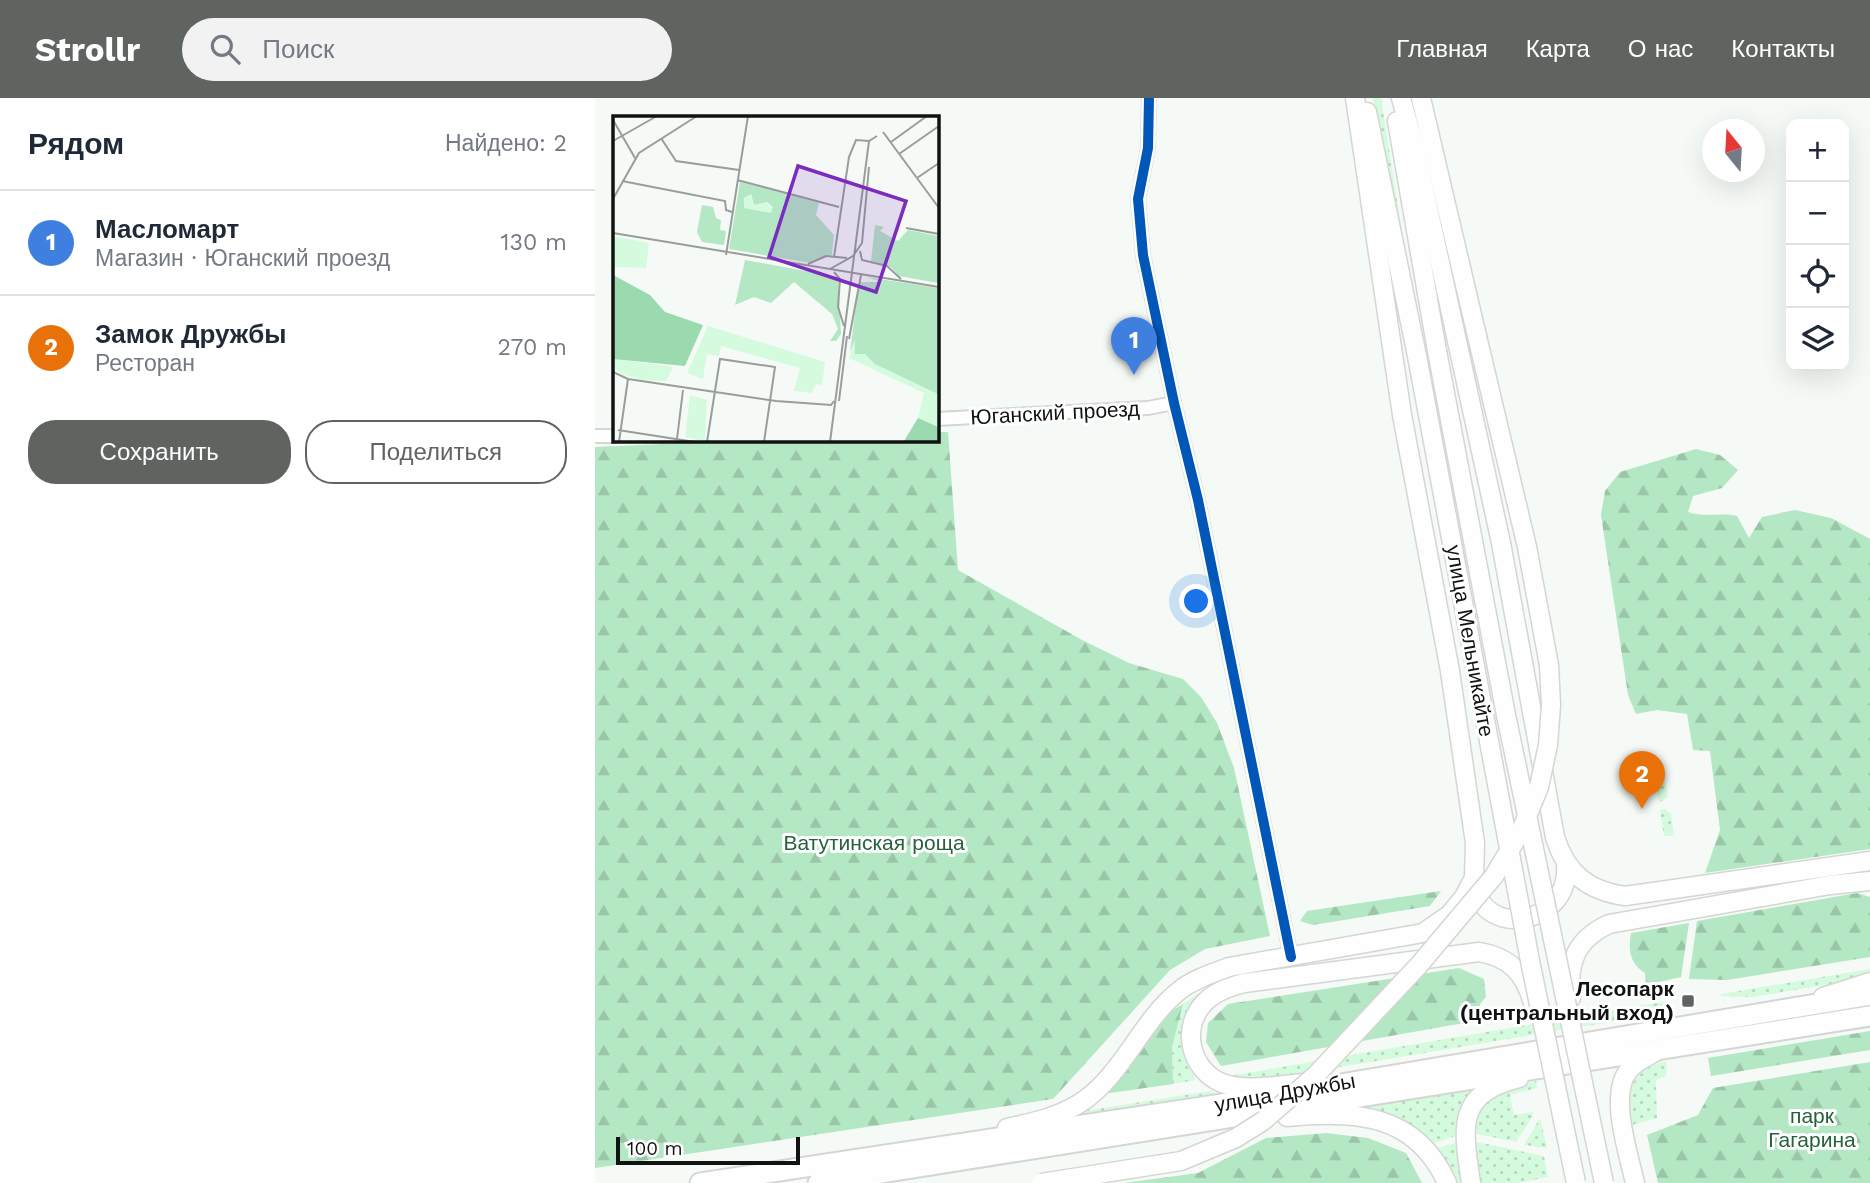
<!DOCTYPE html>
<html lang="ru">
<head>
<meta charset="utf-8">
<style>
  :root { --surface:#fff; --page:#f2f2f3; --text:#1f2937; --muted:#747a83; --line:#e0e1e3; --accent:#606461 }
  body { margin:0; font-family:"Work Sans",sans-serif; background:var(--page); color:var(--text) }
  .controls { position:absolute; right:21px; top:21px; display:grid; overflow:hidden; border-radius:14px; box-shadow:0 7px 28px #0002 }
  .controls button { width:63px; height:63px; display:grid; place-items:center; padding:0; border:0; border-bottom:2px solid var(--line); background:var(--surface); color:var(--text); font:35px sans-serif }
  .compass { position:absolute; left:1107px; top:21px; width:63px; height:63px; border-radius:50%; background:var(--surface); box-shadow:0 7px 28px #0002; rotate:342deg }
  .scale { position:absolute; left:21px; bottom:18px; width:184px; box-sizing:border-box; padding-left:7px; border:4px solid #101311; border-top:0; font-size:19px; line-height:24px; white-space:nowrap; color:#101311; -webkit-text-stroke:5px #fff; paint-order:stroke }
  .you { position:absolute; left:602px; top:504px; width:24px; height:24px; margin:-18px; border:5px solid #fff; border-radius:50%; background:#1a73e8; box-shadow:0 0 0 10px #1a73e833 }
  .badge { display:grid; place-items:center; width:46px; height:46px; border-radius:50%; background:var(--accent); color:#fff; font-size:23px; font-weight:700 }
  .pin { position:absolute; translate:-50% -58px; filter:drop-shadow(0 2px 4px #0008) }
  .pin::after { content:''; position:absolute; top:37px; width:24px; height:21px; background:inherit; clip-path:polygon(0 0,100% 0,50% 100%) }
  .list { margin:0; padding:0; list-style:none }
  h2 { display:flex; justify-content:space-between; align-items:center; height:91px; margin:0; padding:0 28px; font-size:30px }
  h2 small { font-size:23px; font-weight:400; color:var(--muted) }
  .list li { display:grid; grid-template-columns:46px 1fr auto; gap:21px; align-items:center; box-sizing:border-box; height:105px; padding:0 28px; border-top:2px solid var(--line) }
  .list b { display:block; font-size:26px; white-space:nowrap }
  .list p { margin:0; font-size:23px; white-space:nowrap; color:var(--muted) }
  .list em { font-size:23px; font-style:normal; color:var(--muted) }
  .actions { display:flex; gap:14px; padding:21px 28px }
  .actions a { flex:1; padding:16px 0; border:2px solid var(--accent); border-radius:28px; text-align:center; font-size:24px; color:var(--accent) }
  .actions .main { background:var(--accent); color:#fff }
  .icon { flex:none; width:38px; height:38px; fill:none; stroke:currentColor; stroke-width:2; stroke-linecap:round; stroke-linejoin:round }
  .map { position:relative; flex:none; width:1275px; height:1085px; overflow:hidden }
  header { display:flex; align-items:center; gap:42px; box-sizing:border-box; height:98px; padding:0 35px; background:var(--accent); color:#fff }
  header strong { font-size:33px }
  nav { display:flex; gap:38px; margin-inline-start:auto; font-size:24px }
  .search { width:490px; height:63px; background:var(--page); display:flex; align-items:center; gap:18px; box-sizing:border-box; padding:0 24px; border-radius:38px; color:var(--muted); font-size:26px }
  main { display:flex }
  aside { flex:1; background:var(--surface) }
  .map>svg:first-child { display:block }
  .grass { fill:url(#grass-dots) }
  .forest { fill:url(#forest-firs) }
  .lines { fill:none; stroke-linecap:round; stroke-linejoin:round }
  .street-casing { stroke:#d3d6d3; stroke-width:16 }
  .secondary-casing { stroke:#d3d6d3; stroke-width:21 }
  .primary-casing { stroke:#d3d6d3; stroke-width:23 }
  .street { stroke:#fefefe; stroke-width:12 }
  .secondary { stroke:#fefefe; stroke-width:18 }
  .primary { stroke:#fefefe; stroke-width:19 }
  .secondary-bridge-casing { stroke:#d3d6d3; stroke-width:21; stroke-linecap:butt }
  .secondary-bridge { stroke:#fefefe; stroke-width:18 }
  .cycleway-casing { stroke:#fff; stroke-width:15 }
  .cycleway { stroke:#0057b8; stroke-width:10 }
  .poi-dot { fill:#606461; stroke:#fff; stroke-width:2.5 }
  .labels { text-anchor:middle; stroke-width:6; stroke-linejoin:round; paint-order:stroke }
  .street-label { font-size:21px; fill:#101311; stroke:#fff }
  .park-label { font-size:21px; fill:#24623a; stroke:#fff }
  .poi-label { font-size:21px; font-weight:bold; fill:#101311; stroke:#fff; text-anchor:end }
  .inset-road { fill:none; stroke:#999e9a; stroke-width:2 }
  .view { fill:#7b2cbf; fill-opacity:0.15; stroke:#7b2cbf; stroke-width:3.5 }
  .inset-edge { fill:none; stroke:#101311; stroke-width:3.5 }
</style>
</head>
<body>
<header>
<strong>Strollr</strong>
<div class="search"><svg class="icon" aria-label="search" viewBox="0 0 24 24"><circle cx="10" cy="10" r="6"/><path d="M15 15l6 6"/></svg>Поиск</div>
<nav><a>Главная</a><a>Карта</a><a>О нас</a><a>Контакты</a></nav>
</header>
<main>
<aside>
<h2>Рядом<small>Найдено: 2</small></h2>
<ul class="list">
<li><span class="badge" style="background:#3f7fe0">1</span><div><b>Масломарт</b><p>Магазин · Юганский проезд</p></div><em>130 m</em></li>
<li><span class="badge" style="background:#e8710a">2</span><div><b>Замок Дружбы</b><p>Ресторан</p></div><em>270 m</em></li>
</ul>
<div class="actions"><a class="main">Сохранить</a><a>Поделиться</a></div>
</aside>
<div class="map">
<svg width="1275" height="1085" viewBox="0 0 1275 1085">
  <defs>
    <pattern id="grass-dots" width="8" height="8" patternUnits="userSpaceOnUse" patternTransform="scale(1.75)"><rect width="8" height="8" fill="#d4fbde"/><path d="M2 2h.1M6 6h.1" fill="none" stroke="#b5d6bd" stroke-width="1.8" stroke-linecap="round"/></pattern>
    <pattern id="forest-firs" width="22" height="20" patternUnits="userSpaceOnUse" patternTransform="scale(1.75)"><rect width="22" height="20" fill="#b4e7c3"/><path d="M5 1l3.5 6h-7zM16 11l3.5 6h-7z" fill="#9ac5a6"/></pattern>
  </defs>
  <rect width="100%" height="100%" fill="#f5faf6"/>
  <g class="grass">
    <path d="M778 0H786L816 191Z"/>
    <path d="M1069 677 1073 699 1064 705 1060 679Z"/>
    <path d="M1070 711 1076 716 1079 737 1069 738 1065 712Z"/>
    <path d="M1275 871 1273 880 1157 899 1126 898V896Z"/>
    <path d="M604 895C586 926 580 951 601 982L578 986 577 949 588 906Z"/>
    <path d="M1068 904 1069 908 1039 920 661 983 628 979Z"/>
    <path d="M1066 964H1072L1071 978 1061 982 1062 1020 1037 1027C1030 996 1035 975 1066 964Z"/>
    <path d="M941 983 942 990 915 997 919 1017 938 1014V1018L921 1044 878 1035C886 996 906 993 941 983Z"/>
    <path d="M885 987C870 1002 860 1017 860 1038L837 1046C815 1025 791 1013 761 1009Z"/>
    <path d="M615 993 623 996 480 1018 489 1013Z"/>
    <path d="M945 1020 952 1050 929 1047Z"/>
    <path d="M877 1043 949 1058 953 1079 923 1085H885Z"/>
    <path d="M860 1045 867 1085H860L840 1051Z"/>
  </g>
  <g class="forest">
    <path d="M341 334H353L363 472 487 542 534 565 588 581 606 599 622 625 639 670 675 838 610 851 575 872 458 1001 0 1070V349L183 341H341Z"/>
    <path d="M1101 351 1125 357 1143 372 1127 390 1098 398 1093 414C1109 420 1125 414 1142 418L1154 440 1167 419 1200 412 1236 420 1275 441V751L1110 775 1125 732 1115 653 1098 652 1092 616 1062 612 1041 616 1033 597 1006 417 1010 393 1025 374Z"/>
    <path d="M846 793 835 808 718 827 705 823 712 813Z"/>
    <path d="M1262 795 1275 799V859L1132 882 1094 881 1102 823Z"/>
    <path d="M1094 825 1086 879 1051 887 1050 875C1035 865 1033 853 1036 835Z"/>
    <path d="M864 870 889 881 891 899 885 906 886 922 626 968 611 944 613 925 633 906Z"/>
    <path d="M588 906 577 949 578 986 508 996 570 917Z"/>
    <path d="M1275 933V952L1116 978 1113 960Z"/>
    <path d="M1275 964V1085H1063L1052 1037 1103 1017 1118 990Z"/>
    <path d="M731 1035 773 1040 811 1055 827 1085H529L603 1075 671 1040Z"/>
  </g>
  <g class="lines">
    <g class="street-casing">
      <g id="street">
        <path d="M554 0 553 50 543 101 548 157 579 305 603 402 696 859"/>
        <path d="M341 321 553 310 579 305"/>
        <path d="M0 338H19"/>
      </g>
    </g>
    <g class="secondary-casing">
      <g id="secondary">
        <path d="M806 0 820 50 906 445 960 739C971 775 993 793 1030 798L1275 763"/>
        <path d="M826 0 882 238"/>
        <path d="M772 14 822 258"/>
        <path d="M802 23 842 253"/>
        <path d="M880 787C887 841 976 828 971 767"/>
        <path d="M1228 899 1275 884"/>
        <path d="M976 900C972 865 981 841 1014 826L1235 787 1275 783"/>
        <path d="M709 985C684 987 651 994 627 985 595 972 585 929 610 904 621 893 635 889 649 885L884 854C915 859 930 876 938 905"/>
        <path d="M692 1019C759 1012 821 1015 852 1085"/>
        <path d="M412 1030C440 1024 468 1018 491 1001 530 972 547 922 585 892 599 881 618 875 634 869L828 835 854 817 869 799 879 780 880 745 855 573 807 317 760 0"/>
        <path d="M876 1085C868 1030 860 996 924 980"/>
        <path d="M1040 1085C1034 1057 1013 996 1034 972 1041 963 1053 958 1062 953"/>
      </g>
    </g>
    <g class="primary-casing">
      <g id="primary">
        <path d="M105 1085 627 1006 1275 897"/>
        <path d="M223 1085 1275 918"/>
      </g>
    </g>
    <use href="#street" class="street"/>
    <use href="#secondary" class="secondary"/>
    <use href="#primary" class="primary"/>
    <g class="secondary-bridge-casing">
      <g id="secondary-bridge">
        <path d="M842 253 911 617 1009 1085"/>
        <path d="M822 258 936 868 981 1085"/>
        <path d="M446 1085 586 1063 641 1040 668 1023 721 977 824 867 899 778 926 733 944 689 953 647 956 607 954 567 932 449 882 238"/>
      </g>
    </g>
    <use href="#secondary-bridge" class="secondary-bridge"/>
    <g class="cycleway-casing">
      <path id="cycleway" d="M554 0 553 50 543 101 548 157 579 305 603 402 696 859"/>
    </g>
    <use href="#cycleway" class="cycleway"/>
  </g>
  <rect class="poi-dot" x="1086" y="896" width="14" height="14" rx="3.5"/>
  <g class="labels">
    <g class="street-label">
      <text transform="translate(460 315) rotate(-3)" y="7">Юганский проезд</text>
      <text transform="translate(875 543) rotate(80)" y="7">улица Мельникайте</text>
      <text transform="translate(690 995) rotate(-10)" y="7">улица Дружбы</text>
    </g>
    <g class="park-label">
      <text x="279" y="752">Ватутинская роща</text>
      <text x="1217" y="1025">парк<tspan x="1217" dy="24">Гагарина</tspan></text>
    </g>
    <g class="poi-label">
      <text x="1079" y="898">Лесопарк<tspan x="1079" dy="24">(центральный вход)</tspan></text>
    </g>
  </g>
  <g transform="translate(18 18)">
    <rect width="326" height="326" fill="#f5faf6"/>
    <path d="M137 78 141 89 151 86 161 91 158 97 131 92V82ZM95 210 212 246 209 269 203 268 199 277 181 275 187 252 108 230 106 240 94 238 90 263 74 257ZM242 224V238H251L325 278V311L305 302 311 277 236 242ZM47 249 60 251 53 265 30 264ZM77 279 94 284 92 325 72 321Z" fill="#d4fbde"/>
    <path d="M127 66 206 87 203 99 221 119 219 139 197 147 116 133ZM138 78 141 89 154 86 160 91 158 97 131 92V82ZM89 89 100 91 103 102 108 104 107 114 113 115 111 129 89 126 84 116ZM262 109 271 111 267 115 285 125 295 114 325 120V167L286 160 278 151 258 145ZM132 144 225 161 228 218 223 225H217L225 213 219 198 181 166 158 187 141 181 122 189ZM253 161 325 172V278L262 248 252 238H242V224L237 236 246 166H269Z" fill="#b4e7c3" fill-rule="evenodd"/>
    <path d="M0 243 47 249 30 264 11 259 0 251Z" fill="#d4fbde"/>
    <path d="M0 120 36 127 33 152 0 151Z" fill="#d4fbde"/>
    <path d="M0 159 37 179 52 196 90 209 72 250 0 243ZM305 302 325 311V325H291Z" fill="#9bdaae"/>
    <path class="inset-road" d="M0 4 22 42M270 16 326 92M48 22 63 45 126 54M0 25 44 0M278 26 314 0M286 38 326 10M304 62 326 47M124 64 226 91M9 65 112 85 113 94 119 96M0 83 26 37 84 0M293 112 326 118M0 117 326 171M247 135 249 144 274 150 288 163M113 139 135 0M221 141 236 41 243 24 256 25M195 148 213 140 234 142M217 153 240 140 249 127 256 51M221 156 227 163 225 191 231 210M236 223 248 159M0 256 15 263 163 285 218 289 221 285M226 285 234 220M5 314 82 326M64 323 70 274M6 326 15 263M94 326 107 243 162 251 151 326M217 326 256 25 264 20"/>
    <path class="view" d="M185 50 293 85 263 176 156 141Z"/>
    <rect width="326" height="326" class="inset-edge"/>
  </g>
</svg>
<div class="controls">
<button>+</button>
<button>−</button>
<button><svg class="icon" aria-label="locate" viewBox="0 0 24 24"><circle cx="12" cy="12" r="6"/><path d="M12 2v4M12 18v4M2 12h4M18 12h4"/></svg></button>
<button><svg class="icon" aria-label="layers" viewBox="0 0 24 24"><path d="M12 4l9 5-9 5-9-5zM3 14l9 5 9-5"/></svg></button>
</div>
<svg class="compass" viewBox="-18 -18 36 36"><path d="M0-13l5 13h-10z" fill="#e53935"/><path d="M0 13l5-13h-10z" fill="#747a83"/></svg>
<div class="scale">100 m</div>
<div class="you"></div>
<div class="pin badge" style="left:539px;top:277px;background:#3f7fe0">1</div>
<div class="pin badge" style="left:1047px;top:711px;background:#e8710a">2</div>
</div>
</main>
</body>
</html>
